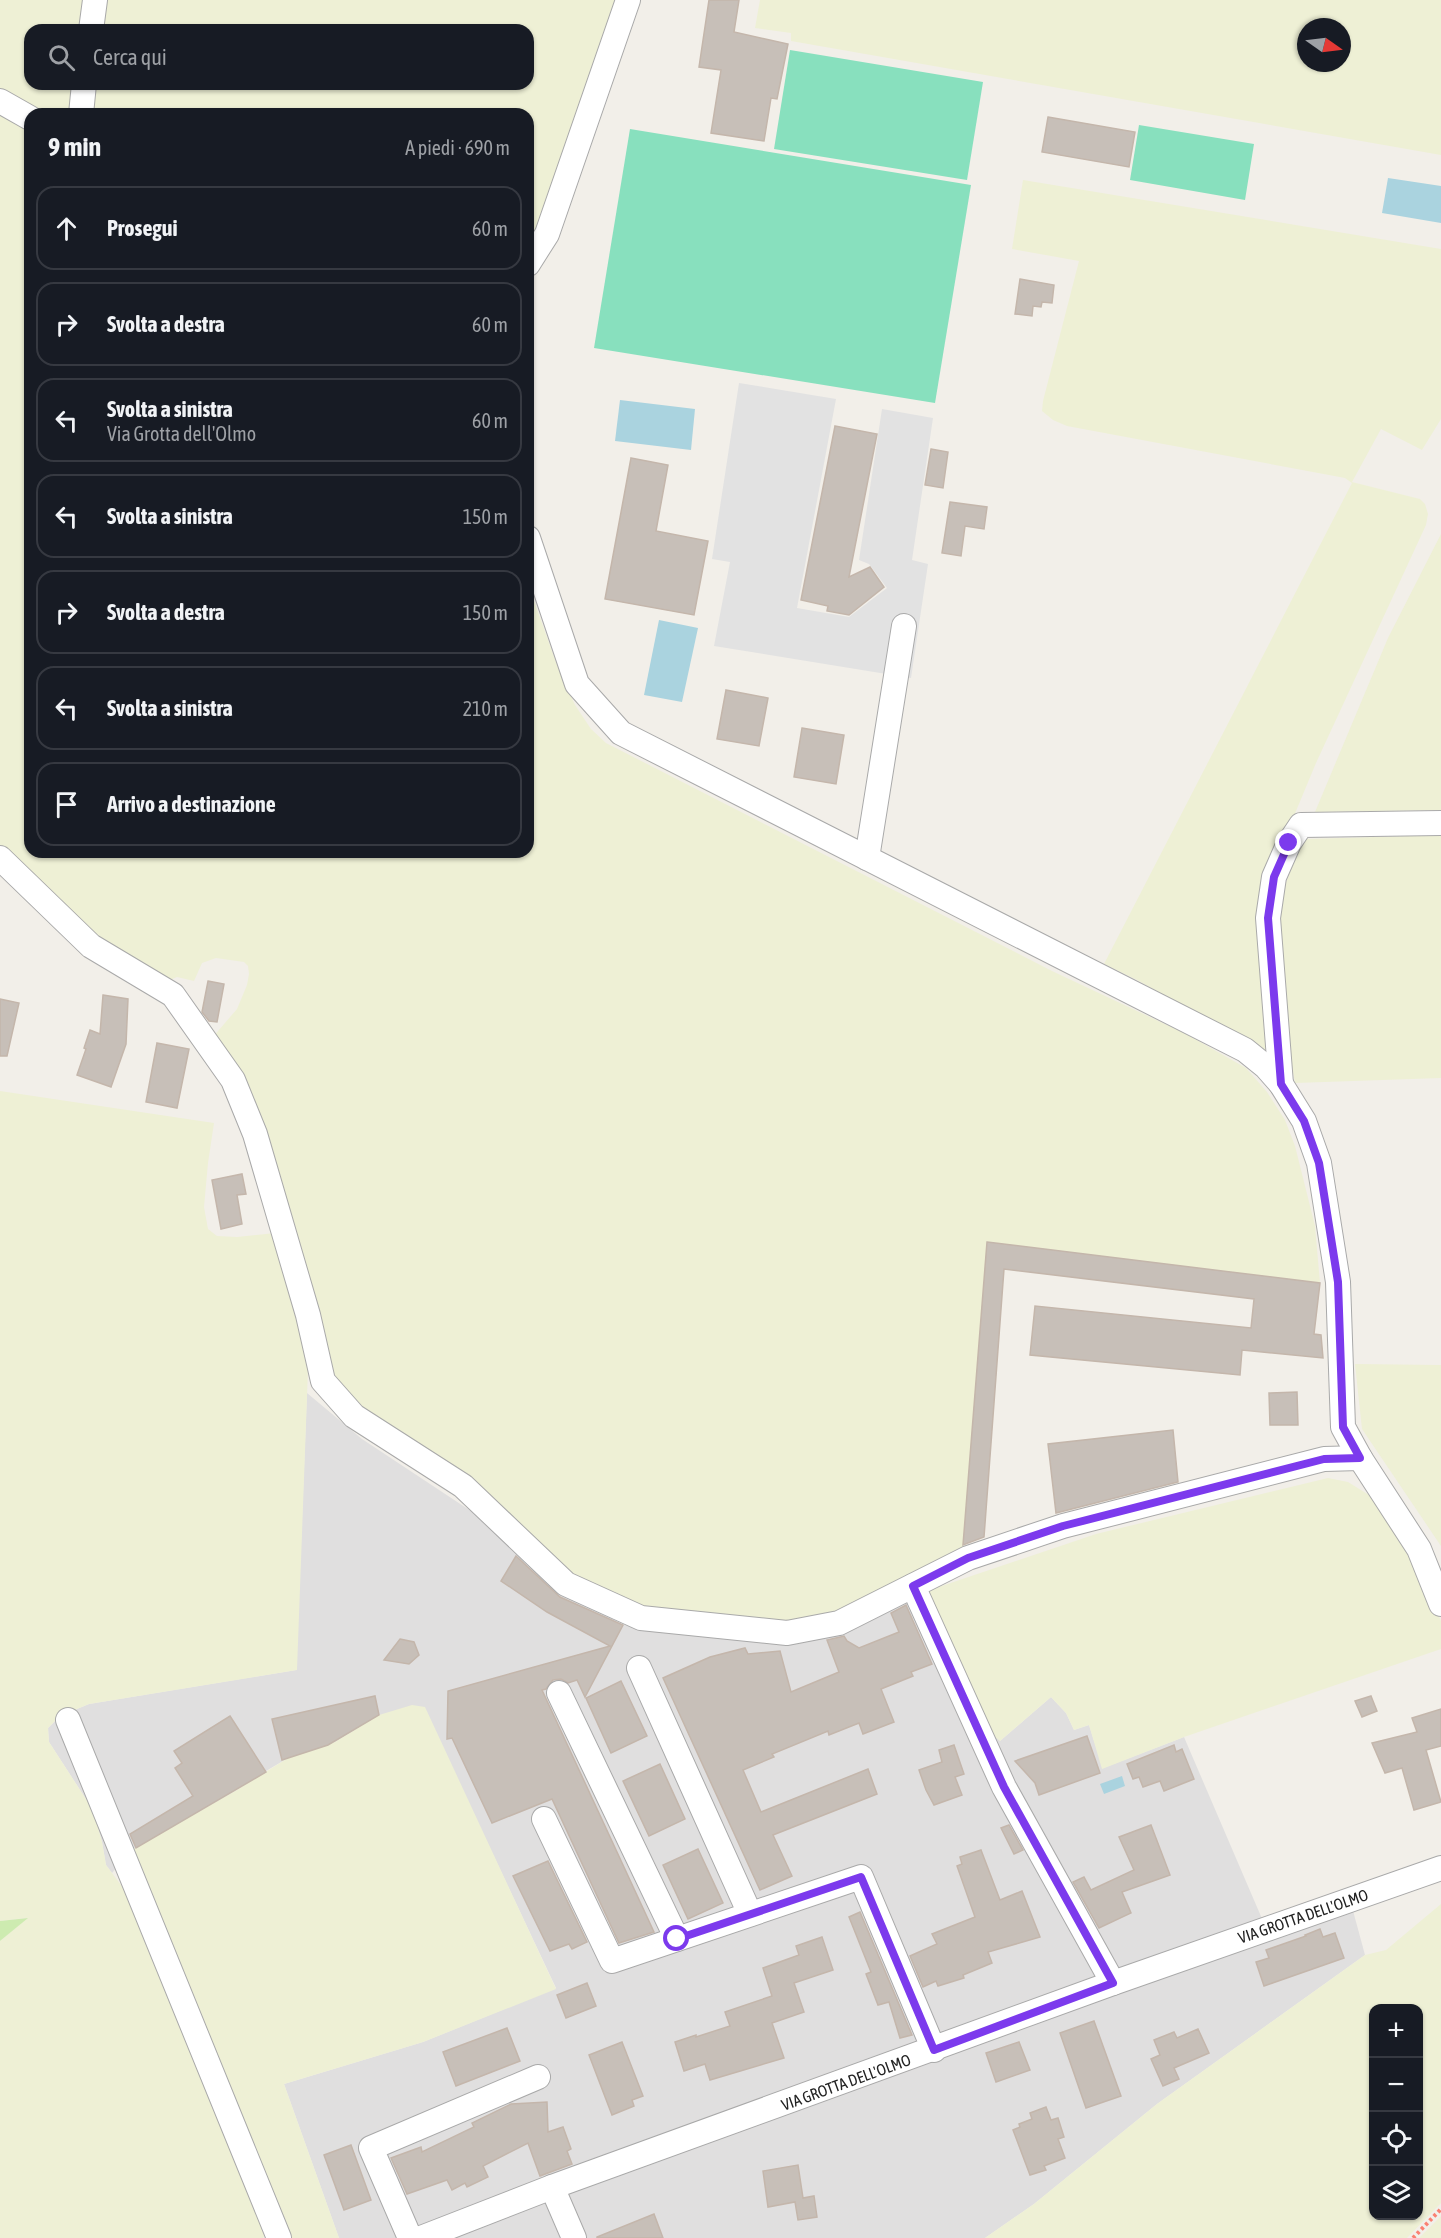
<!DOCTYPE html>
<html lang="it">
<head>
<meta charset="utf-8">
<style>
  :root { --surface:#171b24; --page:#242831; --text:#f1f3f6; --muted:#9ea1a6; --line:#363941 }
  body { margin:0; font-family:"Asap Condensed",sans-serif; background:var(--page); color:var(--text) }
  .controls { position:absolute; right:18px; bottom:18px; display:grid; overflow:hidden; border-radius:12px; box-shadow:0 2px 4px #0004 }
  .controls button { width:54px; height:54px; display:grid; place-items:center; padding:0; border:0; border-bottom:2px solid var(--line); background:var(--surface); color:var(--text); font:30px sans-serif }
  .compass { position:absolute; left:1297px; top:18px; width:54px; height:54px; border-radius:50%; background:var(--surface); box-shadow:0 2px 4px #0004; rotate:104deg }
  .stop { position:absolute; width:18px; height:18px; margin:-14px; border:4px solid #7c3aed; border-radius:50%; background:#fff }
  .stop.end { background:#7c3aed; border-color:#fff; box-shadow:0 2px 6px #0008 }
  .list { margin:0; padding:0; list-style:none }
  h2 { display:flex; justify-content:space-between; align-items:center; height:78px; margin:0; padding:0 24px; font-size:26px }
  h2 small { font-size:20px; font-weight:400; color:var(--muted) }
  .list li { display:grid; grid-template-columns:39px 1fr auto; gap:18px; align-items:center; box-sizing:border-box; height:84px; margin:0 12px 12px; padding:0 12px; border:2px solid var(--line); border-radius:18px }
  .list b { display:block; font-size:22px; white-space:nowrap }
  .list p { margin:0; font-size:20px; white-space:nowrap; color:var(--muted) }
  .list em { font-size:20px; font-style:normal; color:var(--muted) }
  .icon { flex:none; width:33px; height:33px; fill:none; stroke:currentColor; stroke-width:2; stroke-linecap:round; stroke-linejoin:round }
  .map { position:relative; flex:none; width:1441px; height:2238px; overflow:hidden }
  .search { position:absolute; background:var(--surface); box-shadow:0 2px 4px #0004; left:24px; top:24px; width:510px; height:66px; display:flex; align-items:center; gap:15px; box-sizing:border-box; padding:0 21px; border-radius:18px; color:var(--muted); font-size:22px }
  .panel { position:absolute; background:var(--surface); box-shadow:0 2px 4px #0004; left:24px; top:108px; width:510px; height:750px; border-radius:18px }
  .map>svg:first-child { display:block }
  .residential { fill:#e0dfdf }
  .farmland { fill:#eef0d5; fill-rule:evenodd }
  .grass { fill:#cdebb0 }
  .pitch { fill:#88e0be }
  .parking { fill:#e2e2e2 }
  .water { fill:#aad3df }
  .building { fill:#c7bfb8; stroke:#c4b6ab; stroke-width:1.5 }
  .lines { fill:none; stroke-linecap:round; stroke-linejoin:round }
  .minor-casing { stroke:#a9a9a9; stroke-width:26 }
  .path { stroke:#fa8072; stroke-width:4; stroke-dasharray:3 3; stroke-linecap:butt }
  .minor { stroke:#fff; stroke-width:24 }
  .route { stroke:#7c3aed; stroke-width:8 }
  .labels { text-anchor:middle; stroke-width:6; stroke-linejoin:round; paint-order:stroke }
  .street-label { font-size:16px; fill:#222; stroke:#fff }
</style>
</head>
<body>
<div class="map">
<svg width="1441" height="2238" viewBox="0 0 1441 2238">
  <rect width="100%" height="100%" fill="#f2efe9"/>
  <path class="residential" d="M307 1393 362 1439 486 1521 562 1590 623 1625 654 1627 924 1592 1000 1741 1051 1697 1066 1713 1074 1730 1089 1725 1103 1768 1184 1737 1269 1935 1352 1907 1365 1955 1157 2104 1034 2204 985 2238H339L284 2084 423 2042 556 1988 489 1846 379 1715 335 1742 288 1758 133 1849 112 1873 106 1865 102 1842 93 1810 49 1742 48 1728 60 1716 89 1704 296 1670Z"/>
  <g class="farmland">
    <path d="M0 0H88L84 30H30V84H77L72 114H33L0 94Z"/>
    <path d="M104 0H620L545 213 528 241V114H91L94 84H528V30H101Z"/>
    <path d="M760 0H1441V155L791 41V33L755 28ZM1306 27H1342V63H1306Z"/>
    <path d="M0 111 30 130V852H528V584L558 668 575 705 591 729 606 743 1052 971 1186 1034 1246 1068 1267 1092 1285 1120 1295 1146 1315 1226 1320 1283 987 1242 963 1551 832 1614 782 1623 654 1609 619 1603 580 1583 340 1393 212 1038 237 1009 247 985 249 974 248 966 244 962 216 958 202 963 194 981 177 977 163 983 104 945 0 854Z"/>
    <path d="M1023 180 1441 249V419L1422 450 1381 429 1352 482 1420 499 1425 504 1428 514 1426 525 1316 763 1259 900 1268 1053 1137 980 1104 964 1352 483 1345 478 1067 426 1053 420 1042 411 1043 401 1079 261 1012 249Z"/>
    <path d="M1441 534V810L1315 812 1388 638Z"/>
    <path d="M1441 835V1078L1295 1083 1290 1055 1277 905 1301 845 1307 839Z"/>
    <path d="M0 1091 214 1123 208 1163 204 1207 208 1229 217 1236 237 1237 275 1233 303 1330 308 1369 297 1670 89 1704 60 1716 48 1728 49 1742 93 1810 102 1842 106 1865 130 1897 266 2232 263 2238H0V1941L27 1918 0 1921Z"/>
    <path d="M1355 1364 1441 1365V1546L1362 1429Z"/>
    <path d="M1328 1478 1348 1482 1369 1495 1402 1540 1421 1575 1441 1621V1649L1184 1737 1102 1769 1089 1725 1074 1730 1066 1713 1051 1697 1000 1741 981 1726 924 1592 1096 1534Z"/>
    <path d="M412 1705 425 1707 556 1989 423 2042 284 2084 339 2238H291L281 2222 133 1849 237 1790 288 1758 335 1742 379 1715Z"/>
    <path d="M1441 1904V2203L1407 2238H985L1034 2204 1157 2104 1365 1955 1386 1950ZM1374 2008H1418V2216H1374Z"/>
    <path d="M1441 2216V2238H1419Z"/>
  </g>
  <path class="grass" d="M28 1918 0 1941V1921Z"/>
  <g class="pitch">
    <path d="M790 50 983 82 967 180 774 149Z"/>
    <path d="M1139 125 1254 144 1245 200 1130 180Z"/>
    <path d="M630 129 971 185 935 403 594 348Z"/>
  </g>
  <path class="parking" d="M739 383 836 399 797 608 849 617 887 588 869 564 859 560 882 409 933 418 912 560 928 564 911 678 714 646 730 562 712 559Z"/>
  <g class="water">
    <path d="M1388 178 1441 186V223L1382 213Z"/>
    <path d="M620 400 695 409 691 450 615 441Z"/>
    <path d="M659 620 698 628 682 702 644 695Z"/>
    <path d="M1122 1776 1125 1786 1104 1794 1100 1784Z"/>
  </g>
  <g class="building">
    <path d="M709 0H739L734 32 788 44 777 99 771 98 764 141 711 133 721 70 699 67Z"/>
    <path d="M1048 117 1135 132 1129 167 1042 152Z"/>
    <path d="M1020 279 1054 285 1052 303 1042 302 1041 307 1033 306 1032 316 1015 314Z"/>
    <path d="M835 426 877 434 849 577 870 567 884 587 849 615 827 611 828 606 801 600Z"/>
    <path d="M931 449 948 452 943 488 925 485Z"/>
    <path d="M631 458 668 465 656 531 708 541 694 615 605 599Z"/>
    <path d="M950 502 987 507 984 529 965 526 961 556 942 553Z"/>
    <path d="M726 690 768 698 759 746 717 739Z"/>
    <path d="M802 728 844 735 836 784 794 777Z"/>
    <path d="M208 981 224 984 217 1022 209 1021 202 1012Z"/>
    <path d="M103 995 128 999 126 1044 111 1087 77 1075 86 1049 84 1048 90 1030 100 1034Z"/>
    <path d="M0 999 19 1003 7 1056H0Z"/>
    <path d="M157 1043 189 1049 177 1108 146 1102Z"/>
    <path d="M242 1174 246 1194 237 1195 242 1224 221 1229 212 1180Z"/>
    <path d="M987 1242 1320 1283 1314 1334 1321 1335 1323 1358 1242 1350 1240 1375 1030 1355 1035 1306 1251 1328 1254 1299 1004 1269 984 1537 963 1545Z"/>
    <path d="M1297 1392 1298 1425H1270L1269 1393Z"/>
    <path d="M1173 1430 1178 1482 1056 1513 1048 1444Z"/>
    <path d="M516 1556 560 1597 623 1625 585 1697 577 1680 568 1683 561 1679 553 1680 546 1689 542 1690 654 1932 619 1943 552 1799 492 1823 452 1738 447 1739 448 1691 610 1646 547 1612 501 1581Z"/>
    <path d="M906 1605 932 1664 911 1672 913 1676 881 1689 894 1722 863 1734 859 1723 829 1735 828 1731 772 1754 774 1757 743 1770 761 1812 868 1769 877 1794 773 1835 792 1876 760 1890 663 1678 710 1657 745 1648 748 1654 780 1651 791 1692 839 1672 827 1640 844 1636 847 1641 859 1648 899 1632 891 1613Z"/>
    <path d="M400 1639 414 1642 419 1655 409 1664 384 1660Z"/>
    <path d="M621 1681 647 1736 611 1753 586 1698Z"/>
    <path d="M375 1696 379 1715 328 1745 282 1760 272 1719Z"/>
    <path d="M1371 1696 1377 1711 1362 1717 1355 1701Z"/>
    <path d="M1441 1709V1746L1426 1750 1441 1802 1414 1810 1402 1768 1385 1773 1372 1743 1417 1732 1412 1718Z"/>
    <path d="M230 1716 266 1772 136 1848 130 1834 193 1796 175 1768 182 1763 174 1751Z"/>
    <path d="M1087 1736 1100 1773 1039 1795 1035 1783 1015 1761Z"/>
    <path d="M954 1745 964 1774 955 1777 962 1795 934 1805 926 1790 919 1770 942 1762 939 1750Z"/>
    <path d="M1174 1745 1176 1752 1182 1749 1194 1779 1164 1791 1160 1781 1143 1787 1139 1777 1133 1779 1127 1764Z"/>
    <path d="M660 1764 685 1819 649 1836 623 1781Z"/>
    <path d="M1009 1825 1023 1850 1014 1854 1001 1828Z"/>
    <path d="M1151 1825 1170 1875 1122 1892 1131 1913 1099 1928 1073 1882 1084 1877 1091 1890 1134 1870 1119 1837Z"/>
    <path d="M698 1849 723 1903 688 1919 663 1865Z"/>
    <path d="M981 1850 1000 1900 1022 1891 1040 1937 988 1952 992 1963 963 1975 964 1978 938 1986 936 1981 923 1987 910 1956 937 1944 932 1934 975 1917 957 1866 962 1864 960 1857Z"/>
    <path d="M548 1861 587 1942 572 1949 569 1944 550 1951 513 1876Z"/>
    <path d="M860 1912 912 2035 900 2038 889 2002 878 2005 866 1974 871 1972 849 1917Z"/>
    <path d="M1320 1929 1323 1937 1335 1933 1344 1958 1264 1986 1256 1962 1269 1958 1266 1950 1306 1936 1305 1935Z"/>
    <path d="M822 1937 833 1970 794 1983 804 2012 772 2023 784 2058 710 2080 705 2064 684 2071 675 2042 696 2035V2037L730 2026 725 2012 772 1996 763 1968 799 1955 796 1946Z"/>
    <path d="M587 1983 596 2006 566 2018 557 1995Z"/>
    <path d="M1094 2021 1121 2096 1086 2108 1060 2033Z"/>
    <path d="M507 2028 520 2061 456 2086 443 2052Z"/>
    <path d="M1198 2029 1209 2053 1174 2068 1179 2079 1163 2086 1151 2059 1160 2055 1154 2040 1174 2032 1177 2038Z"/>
    <path d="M622 2042 643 2096 632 2100 634 2106 612 2115 589 2055Z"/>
    <path d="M1019 2042 1030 2070 996 2082 986 2053Z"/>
    <path d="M547 2102 548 2132 563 2127 571 2149 567 2151 572 2164 540 2176 528 2143 483 2166 488 2177 467 2187 465 2183 452 2190 447 2180 407 2194 391 2158 421 2147 422 2152 474 2127 472 2123 511 2104Z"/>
    <path d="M1046 2107 1051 2120 1058 2118 1064 2137 1058 2139 1065 2158 1044 2166 1046 2170 1030 2175 1013 2130 1020 2127 1019 2124 1032 2119 1030 2113Z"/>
    <path d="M351 2145 371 2200 344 2210 324 2155Z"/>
    <path d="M798 2165 803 2198 814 2196 817 2217 798 2220 795 2202 768 2207 763 2171Z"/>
    <path d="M654 2214 663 2238H597V2237Z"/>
  </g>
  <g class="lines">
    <g class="minor-casing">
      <g id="minor">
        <path d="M91 30 95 0"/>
        <path d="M0 101 30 118"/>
        <path d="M81 114 84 84"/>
        <path d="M528 264 547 234 628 0"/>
        <path d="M528 538 577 684 621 733 1245 1050 1266 1067 1281 1084 1304 1121 1319 1163 1338 1282 1343 1427 1360 1458 1419 1549 1441 1604"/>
        <path d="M0 858 91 946 173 995 233 1080 255 1134 308 1315 323 1381 354 1416 463 1486 566 1584 641 1618 787 1633 839 1623 968 1558 1063 1526 1324 1459 1360 1458"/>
        <path d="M867 858 904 626"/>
        <path d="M1281 1084 1268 918 1274 877 1289 843 1301 825 1441 823"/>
        <path d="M913 1586 1004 1787 1113 1983"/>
        <path d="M639 1668 750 1914"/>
        <path d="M559 1693 677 1939"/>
        <path d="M68 1720 279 2238"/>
        <path d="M544 1819 612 1961 861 1877 934 2050"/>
        <path d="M552 2187 574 2238"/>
        <path d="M410 2238 371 2148 538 2077"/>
        <path d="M421 2238 552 2187 1113 1983 1441 1868"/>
      </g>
    </g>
    <path class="path" d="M1413 2238 1441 2209"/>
    <use href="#minor" class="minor"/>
  </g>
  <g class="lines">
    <path class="route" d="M677 1939 861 1877 934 2050 1113 1983 1004 1787 913 1586 968 1558 1063 1526 1324 1459 1360 1458 1343 1427 1338 1282 1319 1163 1304 1121 1281 1084 1268 918 1274 877 1289 843"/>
  </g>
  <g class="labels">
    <g class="street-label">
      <text transform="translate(1303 1916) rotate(-19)" y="6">VIA GROTTA DELL'OLMO</text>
      <text transform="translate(846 2082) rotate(-20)" y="6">VIA GROTTA DELL'OLMO</text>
    </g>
  </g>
</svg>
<div class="controls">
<button>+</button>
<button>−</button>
<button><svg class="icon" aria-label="locate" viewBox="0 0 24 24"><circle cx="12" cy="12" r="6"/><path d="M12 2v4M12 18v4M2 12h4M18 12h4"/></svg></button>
<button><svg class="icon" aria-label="layers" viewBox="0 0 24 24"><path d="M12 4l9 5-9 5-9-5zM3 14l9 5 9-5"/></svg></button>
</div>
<svg class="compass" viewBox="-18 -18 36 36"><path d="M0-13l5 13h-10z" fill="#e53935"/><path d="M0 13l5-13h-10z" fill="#9ea1a6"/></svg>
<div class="stop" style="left:677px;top:1939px"></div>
<div class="stop end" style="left:1289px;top:843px"></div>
<div class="search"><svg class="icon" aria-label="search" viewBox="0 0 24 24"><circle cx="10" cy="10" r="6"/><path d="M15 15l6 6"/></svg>Cerca qui</div>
<section class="panel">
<h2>9 min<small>A piedi · 690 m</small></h2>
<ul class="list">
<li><svg class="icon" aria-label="ahead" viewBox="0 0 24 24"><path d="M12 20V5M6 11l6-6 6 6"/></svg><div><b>Prosegui</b></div><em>60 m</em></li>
<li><svg class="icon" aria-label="right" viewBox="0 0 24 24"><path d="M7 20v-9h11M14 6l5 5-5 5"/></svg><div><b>Svolta a destra</b></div><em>60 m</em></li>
<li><svg class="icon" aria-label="left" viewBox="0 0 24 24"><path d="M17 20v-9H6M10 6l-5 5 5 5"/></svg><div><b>Svolta a sinistra</b><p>Via Grotta dell'Olmo</p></div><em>60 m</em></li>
<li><svg class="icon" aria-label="left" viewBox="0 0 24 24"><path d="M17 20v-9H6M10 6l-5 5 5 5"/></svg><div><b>Svolta a sinistra</b></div><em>150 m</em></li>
<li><svg class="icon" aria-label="right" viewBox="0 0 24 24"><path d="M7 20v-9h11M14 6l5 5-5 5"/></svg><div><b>Svolta a destra</b></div><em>150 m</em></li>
<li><svg class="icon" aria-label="left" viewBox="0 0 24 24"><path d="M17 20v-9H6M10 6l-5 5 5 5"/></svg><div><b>Svolta a sinistra</b></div><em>210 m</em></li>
<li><svg class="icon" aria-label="arrive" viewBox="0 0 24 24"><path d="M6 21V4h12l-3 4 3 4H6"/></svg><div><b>Arrivo a destinazione</b></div></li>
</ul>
</section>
</div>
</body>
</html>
